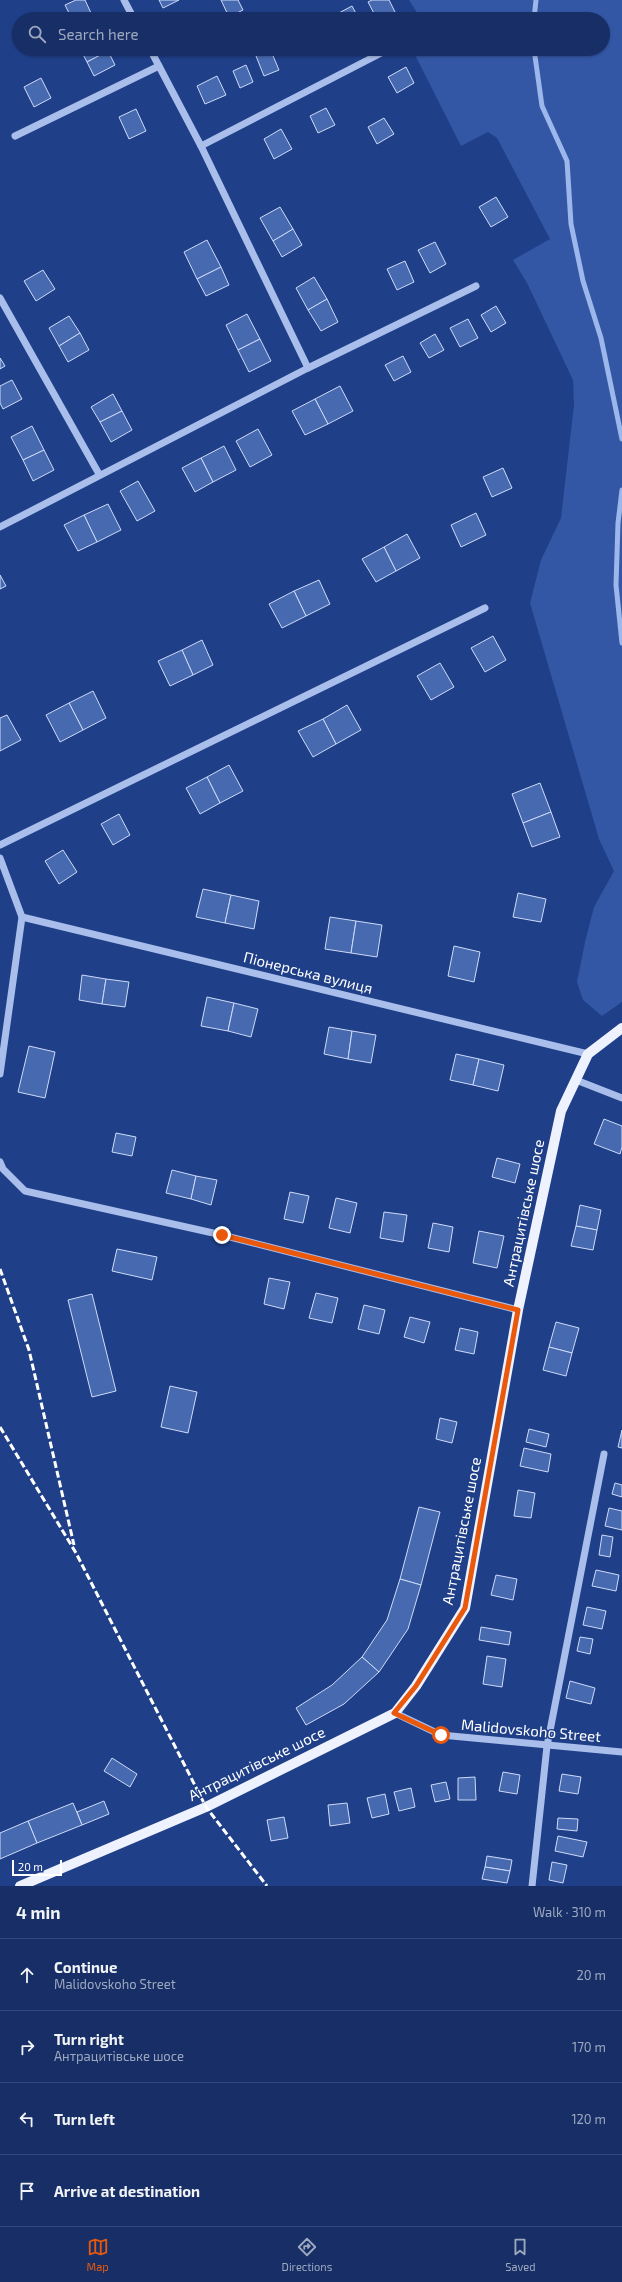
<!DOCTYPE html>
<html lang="en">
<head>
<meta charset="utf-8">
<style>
  :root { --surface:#172f66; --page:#243b6f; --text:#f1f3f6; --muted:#9ea9bf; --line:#364a7a; --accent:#ea580c }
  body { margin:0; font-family:"Exo 2",sans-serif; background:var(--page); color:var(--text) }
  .scale { position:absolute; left:12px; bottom:10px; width:50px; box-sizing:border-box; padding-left:4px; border:2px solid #fff; border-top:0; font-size:11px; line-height:14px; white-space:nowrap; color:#fff; -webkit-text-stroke:3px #1f3f88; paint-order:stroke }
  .stop { position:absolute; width:12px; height:12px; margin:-9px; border:3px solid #ea580c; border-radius:50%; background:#fff }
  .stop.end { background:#ea580c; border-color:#fff; box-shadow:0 1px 4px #0008 }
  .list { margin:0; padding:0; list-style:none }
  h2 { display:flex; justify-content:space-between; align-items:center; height:52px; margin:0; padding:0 16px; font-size:17px }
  h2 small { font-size:13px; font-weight:400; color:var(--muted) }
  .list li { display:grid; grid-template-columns:26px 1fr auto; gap:12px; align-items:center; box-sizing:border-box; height:72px; padding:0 16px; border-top:1px solid var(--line) }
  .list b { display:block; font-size:15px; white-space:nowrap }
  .list p { margin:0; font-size:13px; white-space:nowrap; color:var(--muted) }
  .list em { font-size:13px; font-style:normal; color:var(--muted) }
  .icon { flex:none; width:22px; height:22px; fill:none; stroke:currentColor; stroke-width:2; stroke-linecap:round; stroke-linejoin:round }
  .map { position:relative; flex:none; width:622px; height:1886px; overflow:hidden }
  .search { position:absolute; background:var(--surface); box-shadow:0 1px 3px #0004; left:12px; right:12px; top:12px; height:44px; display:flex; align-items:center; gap:10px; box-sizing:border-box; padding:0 14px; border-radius:22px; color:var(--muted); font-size:15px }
  .sheet { height:340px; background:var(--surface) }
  nav { display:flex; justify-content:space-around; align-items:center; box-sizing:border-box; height:56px; border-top:1px solid var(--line); background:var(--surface); font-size:11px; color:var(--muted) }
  nav a { display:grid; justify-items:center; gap:2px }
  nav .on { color:var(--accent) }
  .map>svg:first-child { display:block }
  .green { fill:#3357a5 }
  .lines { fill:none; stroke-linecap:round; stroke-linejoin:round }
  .stream { stroke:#9cb7ec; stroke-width:5 }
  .building { fill:#4769b0; stroke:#cedbf8 }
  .minor { stroke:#a9beeb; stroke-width:7 }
  .major { stroke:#edf2fe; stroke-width:10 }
  .rail { stroke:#fff; stroke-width:3; stroke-dasharray:7 3; stroke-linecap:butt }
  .route { stroke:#ea580c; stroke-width:5 }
  .labels { text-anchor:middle; stroke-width:3; stroke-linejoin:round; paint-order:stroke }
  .street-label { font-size:15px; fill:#fff; stroke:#1f3f88 }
</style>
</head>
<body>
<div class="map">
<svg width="622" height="1886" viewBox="0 0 622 1886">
  <rect width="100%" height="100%" fill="#1f3f88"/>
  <path class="green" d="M409 0H622V1002L602 1016 583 1000 577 982 585 942 594 907 614 871 599 839 530 603 541 560 561 518 574 405 573 380 527 283 513 260 550 239 497 138 488 132 461 146 412 49H603V19H421Z"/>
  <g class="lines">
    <g class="stream">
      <path d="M534 19 536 0"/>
      <path d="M534 49 542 106 567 161 571 224 583 281 601 338 622 439"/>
      <path d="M622 490 618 523 616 585 622 643"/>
    </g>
  </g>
  <g class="building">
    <path d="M76 0H85L91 13 77 19H72L65 5Z"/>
    <path d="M159 0H179L163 8Z"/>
    <path d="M221 0H238L243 10 229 17Z"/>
    <path d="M372 0H389L395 12 377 19 368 2Z"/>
    <path d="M352 6 359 19H340L337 14Z"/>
    <path d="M80 49H107L108 51 87 62Z"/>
    <path d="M108 51 115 65 94 76 87 62Z"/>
    <path d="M271 51 279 70 264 76 256 56Z"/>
    <path d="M246 65 253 82 240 88 233 71Z"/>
    <path d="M406 67 414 83 397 93 388 77Z"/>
    <path d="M217 76 226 95 205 104 197 86Z"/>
    <path d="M41 78 51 98 34 107 24 87Z"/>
    <path d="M326 108 335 125 318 133 310 116Z"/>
    <path d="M136 109 146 131 129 139 119 117Z"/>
    <path d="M384 118 394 134 377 144 368 127Z"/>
    <path d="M281 129 292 149 274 159 264 139Z"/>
    <path d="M496 197 508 217 491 227 479 207Z"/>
    <path d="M280 207 293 229 273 241 260 218Z"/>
    <path d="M293 229 302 245 282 257 273 241Z"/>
    <path d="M207 240 221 267 197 279 184 252Z"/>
    <path d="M435 242 446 264 430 273 418 250Z"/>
    <path d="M405 261 414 282 397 290 387 269Z"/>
    <path d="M221 267 229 285 206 296 197 279Z"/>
    <path d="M43 270 55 289 36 301 24 281Z"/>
    <path d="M314 277 327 299 308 310 296 288Z"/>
    <path d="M327 299 338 322 321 331 308 310Z"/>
    <path d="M496 306 506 323 491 332 481 315Z"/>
    <path d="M247 314 260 339 238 350 226 325Z"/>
    <path d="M69 316 80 333 59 346 49 328Z"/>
    <path d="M468 319 478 338 460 347 450 328Z"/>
    <path d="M80 333 89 350 68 362 59 346Z"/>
    <path d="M435 334 444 350 429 358 420 343Z"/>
    <path d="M260 339 271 361 249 372 238 350Z"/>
    <path d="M403 356 411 372 394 381 385 365Z"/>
    <path d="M0 358 5 366 0 369Z"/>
    <path d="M12 380 22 399 3 409 0 403V386Z"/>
    <path d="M340 386 353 411 328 424 315 399Z"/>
    <path d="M113 394 122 411 100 422 91 407Z"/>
    <path d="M315 399 328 424 305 435 292 411Z"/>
    <path d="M122 411 132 430 111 442 100 422Z"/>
    <path d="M32 426 44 450 23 460 11 437Z"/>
    <path d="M258 429 272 455 250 467 236 441Z"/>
    <path d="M224 446 236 470 213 482 201 458Z"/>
    <path d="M44 450 54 470 33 481 23 460Z"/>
    <path d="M201 458 213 482 195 492 182 468Z"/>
    <path d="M503 468 512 488 492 497 483 477Z"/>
    <path d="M138 481 155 511 137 521 120 491Z"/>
    <path d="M108 504 121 530 97 542 84 515Z"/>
    <path d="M476 513 486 535 461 547 451 525Z"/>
    <path d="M84 515 97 542 78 551 64 525Z"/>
    <path d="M407 534 420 558 396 571 384 547Z"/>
    <path d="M384 547 396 571 376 582 362 559Z"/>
    <path d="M0 575 6 586 0 589Z"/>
    <path d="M319 580 330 604 306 616 294 591Z"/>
    <path d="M294 591 306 616 282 628 269 604Z"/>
    <path d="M493 636 506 660 485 672 471 648Z"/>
    <path d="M202 640 213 665 193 675 182 650Z"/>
    <path d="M182 650 193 675 170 686 158 661Z"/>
    <path d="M440 663 454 687 431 700 417 676Z"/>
    <path d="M93 691 106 718 83 730 69 703Z"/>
    <path d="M69 703 83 730 60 742 46 715Z"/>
    <path d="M347 705 361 730 336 744 323 719Z"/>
    <path d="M7 715 21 740 0 751V718Z"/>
    <path d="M323 719 336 744 313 757 298 731Z"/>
    <path d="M229 765 243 791 220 803 207 777Z"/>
    <path d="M207 777 220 803 200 814 186 788Z"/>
    <path d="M540 783 551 812 523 823 512 794Z"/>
    <path d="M551 812 560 837 532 847 523 823Z"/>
    <path d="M119 814 130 835 113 845 101 824Z"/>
    <path d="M63 850 77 872 59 884 45 861Z"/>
    <path d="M203 889 231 895 225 923 196 917Z"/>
    <path d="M518 893 546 899 541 922 513 917Z"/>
    <path d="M231 895 259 901 254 929 225 923Z"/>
    <path d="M330 917 356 921 351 953 325 949Z"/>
    <path d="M356 921 382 925 377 957 351 953Z"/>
    <path d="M454 946 480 952 474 982 448 976Z"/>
    <path d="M82 975 106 979 102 1004 79 1000Z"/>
    <path d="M106 979 129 982 125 1007 102 1004Z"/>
    <path d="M207 997 234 1003 228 1031 201 1026Z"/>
    <path d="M234 1003 258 1009 251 1037 228 1031Z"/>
    <path d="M329 1027 352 1031 348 1059 324 1054Z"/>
    <path d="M352 1031 376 1035 371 1063 348 1059Z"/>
    <path d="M29 1046 55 1052 45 1098 18 1092Z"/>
    <path d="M456 1054 479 1059 473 1085 450 1080Z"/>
    <path d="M479 1059 504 1065 498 1091 473 1085Z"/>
    <path d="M604 1119 622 1126V1147L620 1154 594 1144Z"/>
    <path d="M116 1133 136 1137 132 1156 112 1152Z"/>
    <path d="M497 1158 520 1164 515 1183 492 1177Z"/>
    <path d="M172 1170 196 1176 191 1199 166 1193Z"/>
    <path d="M196 1176 217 1180 211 1205 191 1199Z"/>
    <path d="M290 1192 309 1196 303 1223 284 1219Z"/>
    <path d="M336 1198 357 1203 350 1233 329 1228Z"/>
    <path d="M580 1205 601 1210 597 1230 576 1226Z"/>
    <path d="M384 1212 407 1215 403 1242 380 1238Z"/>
    <path d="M433 1223 453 1227 449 1252 428 1248Z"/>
    <path d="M576 1226 597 1230 593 1250 571 1246Z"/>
    <path d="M479 1231 504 1236 497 1268 473 1263Z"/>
    <path d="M117 1249 157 1257 152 1280 112 1271Z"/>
    <path d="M269 1278 290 1282 284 1309 264 1304Z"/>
    <path d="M316 1293 338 1298 332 1323 309 1318Z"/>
    <path d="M92 1294 116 1391 92 1397 68 1300Z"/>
    <path d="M364 1305 385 1310 379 1334 358 1329Z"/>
    <path d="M410 1317 430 1322 424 1343 404 1337Z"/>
    <path d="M556 1322 579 1328 572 1353 549 1347Z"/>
    <path d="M460 1328 478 1332 474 1354 455 1350Z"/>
    <path d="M549 1347 572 1353 566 1376 543 1370Z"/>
    <path d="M170 1386 197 1392 188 1433 161 1427Z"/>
    <path d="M440 1418 457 1422 452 1443 436 1439Z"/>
    <path d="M529 1429 549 1434 546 1447 526 1442Z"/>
    <path d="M622 1430V1448L618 1447Z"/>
    <path d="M524 1448 551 1454 548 1472 520 1466Z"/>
    <path d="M615 1483 622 1485V1497L612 1494Z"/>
    <path d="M518 1490 535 1493 531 1518 514 1516Z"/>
    <path d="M419 1507 440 1512 421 1585 400 1579Z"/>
    <path d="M609 1508 622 1511V1530L605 1526Z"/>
    <path d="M602 1535 613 1537 610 1557 599 1555Z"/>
    <path d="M596 1570 619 1575 616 1591 592 1586Z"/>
    <path d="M496 1575 517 1579 513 1600 491 1595Z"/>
    <path d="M400 1579 421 1585 408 1629 379 1672 362 1657 387 1620Z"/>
    <path d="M587 1607 606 1611 602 1629 583 1625Z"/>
    <path d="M481 1627 511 1632 509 1645 479 1640Z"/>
    <path d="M580 1637 593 1639 590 1654 577 1651Z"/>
    <path d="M487 1656 506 1659 502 1687 483 1684Z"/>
    <path d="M362 1657 379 1672 344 1704 306 1725 296 1708 332 1685Z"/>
    <path d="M570 1681 595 1688 591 1704 566 1698Z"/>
    <path d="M112 1758 137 1774 130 1787 104 1771Z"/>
    <path d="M503 1772 520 1775 517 1794 499 1791Z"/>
    <path d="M562 1774 581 1777 578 1794 559 1791Z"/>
    <path d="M475 1777 476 1800H458V1778Z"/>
    <path d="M446 1782 450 1799 435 1802 431 1785Z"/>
    <path d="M411 1788 415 1807 399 1811 394 1792Z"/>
    <path d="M385 1794 389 1814 372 1818 367 1798Z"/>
    <path d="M104 1801 109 1814 82 1825 77 1812Z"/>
    <path d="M73 1803 82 1825 37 1843 28 1821Z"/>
    <path d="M347 1803 350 1823 330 1826 328 1805Z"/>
    <path d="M284 1817 288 1838 271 1841 267 1820Z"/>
    <path d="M558 1818 578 1819 577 1831 557 1829Z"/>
    <path d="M28 1821 37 1843 0 1859V1833Z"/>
    <path d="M558 1836 587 1842 583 1857 555 1851Z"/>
    <path d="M487 1856 512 1860 510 1871 485 1867Z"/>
    <path d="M552 1862 567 1865 563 1883 549 1880Z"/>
    <path d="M485 1867 510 1871 507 1883 482 1879Z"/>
  </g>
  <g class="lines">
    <g class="minor">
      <path d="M124 0 134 19"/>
      <path d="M150 49 201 146 308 368"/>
      <path d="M15 136 159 66"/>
      <path d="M201 146 389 49"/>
      <path d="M0 298 99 474"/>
      <path d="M0 527 308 368 476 286"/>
      <path d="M0 845 485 608"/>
      <path d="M0 858 22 917 0 1074"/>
      <path d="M22 917 588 1054"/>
      <path d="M576 1080 622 1098"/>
      <path d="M0 1162 3 1169 25 1191 222 1235 518 1310"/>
      <path d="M395 1713 441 1735 622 1752"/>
      <path d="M532 1886 547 1746 604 1454"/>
    </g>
    <path class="major" d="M20 1886 206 1807 395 1713 416 1686 465 1608 518 1310 561 1111 588 1054 622 1028"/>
    <g class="rail">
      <path d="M0 1269 29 1350 74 1545"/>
      <path d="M0 1427 76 1553 206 1807 267 1886"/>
    </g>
  </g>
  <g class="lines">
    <path class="route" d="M222 1235 518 1310 465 1608 416 1686 394 1713 441 1735"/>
  </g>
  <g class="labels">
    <g class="street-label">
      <text transform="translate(308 973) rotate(14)" y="5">Піонерська вулиця</text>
      <text transform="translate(524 1213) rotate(-78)" y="5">Антрацитівське шосе</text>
      <text transform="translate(462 1531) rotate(-79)" y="5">Антрацитівське шосе</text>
      <text transform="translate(531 1731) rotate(5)" y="5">Malidovskoho Street</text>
      <text transform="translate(257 1764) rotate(-26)" y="5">Антрацитівське шосе</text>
    </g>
  </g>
</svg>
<div class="scale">20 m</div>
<div class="stop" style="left:441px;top:1735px"></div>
<div class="stop end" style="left:222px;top:1235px"></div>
<div class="search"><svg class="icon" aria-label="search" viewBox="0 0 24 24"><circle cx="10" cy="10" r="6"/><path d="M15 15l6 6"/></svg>Search here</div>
</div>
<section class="sheet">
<h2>4 min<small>Walk · 310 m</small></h2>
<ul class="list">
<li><svg class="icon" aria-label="ahead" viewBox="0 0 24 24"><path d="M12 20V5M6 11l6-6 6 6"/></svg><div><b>Continue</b><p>Malidovskoho Street</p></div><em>20 m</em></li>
<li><svg class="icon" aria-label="right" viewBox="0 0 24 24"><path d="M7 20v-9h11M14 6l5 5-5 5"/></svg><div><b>Turn right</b><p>Антрацитівське шосе</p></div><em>170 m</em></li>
<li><svg class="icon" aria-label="left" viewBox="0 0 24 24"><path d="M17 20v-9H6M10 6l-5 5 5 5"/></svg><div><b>Turn left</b></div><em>120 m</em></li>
<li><svg class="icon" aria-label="arrive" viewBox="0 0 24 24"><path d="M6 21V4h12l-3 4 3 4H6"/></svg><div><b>Arrive at destination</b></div></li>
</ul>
</section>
<nav>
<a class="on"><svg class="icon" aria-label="map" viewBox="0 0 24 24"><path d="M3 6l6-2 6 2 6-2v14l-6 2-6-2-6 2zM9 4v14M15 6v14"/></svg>Map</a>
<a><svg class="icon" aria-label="directions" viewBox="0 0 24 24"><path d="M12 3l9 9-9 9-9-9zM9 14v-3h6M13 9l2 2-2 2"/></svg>Directions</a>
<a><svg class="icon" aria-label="saved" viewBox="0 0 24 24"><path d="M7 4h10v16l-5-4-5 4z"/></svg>Saved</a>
</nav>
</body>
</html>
